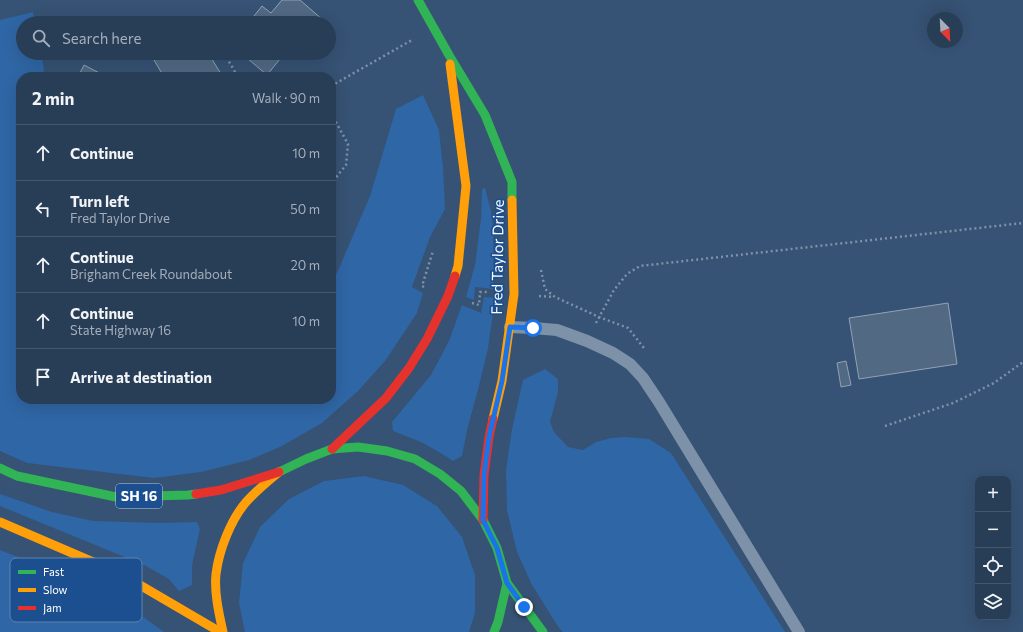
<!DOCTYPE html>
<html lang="en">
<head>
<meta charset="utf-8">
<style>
  :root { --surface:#283e57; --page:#344961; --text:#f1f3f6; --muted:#a5aeba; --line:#44576d }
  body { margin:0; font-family:Commissioner,sans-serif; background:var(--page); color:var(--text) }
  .controls { position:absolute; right:12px; bottom:12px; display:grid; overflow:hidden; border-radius:8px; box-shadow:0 4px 16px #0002 }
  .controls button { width:36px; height:36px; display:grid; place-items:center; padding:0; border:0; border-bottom:1px solid var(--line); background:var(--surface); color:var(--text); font:20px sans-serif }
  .compass { position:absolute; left:927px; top:12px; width:36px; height:36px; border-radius:50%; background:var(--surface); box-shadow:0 4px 16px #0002; rotate:156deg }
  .stop { position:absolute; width:12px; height:12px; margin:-9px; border:3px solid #1a73e8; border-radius:50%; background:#fff }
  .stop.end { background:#1a73e8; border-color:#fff; box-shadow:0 1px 4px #0008 }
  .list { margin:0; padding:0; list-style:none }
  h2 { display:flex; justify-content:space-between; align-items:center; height:52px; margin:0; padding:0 16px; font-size:17px }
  h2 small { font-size:13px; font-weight:400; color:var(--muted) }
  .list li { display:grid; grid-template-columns:26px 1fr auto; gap:12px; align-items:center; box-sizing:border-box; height:56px; padding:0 16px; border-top:1px solid var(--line) }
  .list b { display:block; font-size:15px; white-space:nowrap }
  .list p { margin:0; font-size:13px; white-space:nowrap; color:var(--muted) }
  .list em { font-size:13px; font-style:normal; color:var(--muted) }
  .icon { flex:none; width:22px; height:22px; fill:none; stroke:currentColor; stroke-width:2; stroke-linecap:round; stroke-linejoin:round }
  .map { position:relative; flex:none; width:1023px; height:632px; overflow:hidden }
  .search { position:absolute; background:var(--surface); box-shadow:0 4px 16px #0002; left:16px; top:16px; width:320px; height:44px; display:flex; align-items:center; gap:10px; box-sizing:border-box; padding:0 14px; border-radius:22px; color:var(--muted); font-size:15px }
  .panel { position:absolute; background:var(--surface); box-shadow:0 4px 16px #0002; left:16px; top:72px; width:320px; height:332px; border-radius:16px }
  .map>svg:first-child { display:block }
  .green { fill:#2f66a5 }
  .building { fill:#526984; stroke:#92a2b6 }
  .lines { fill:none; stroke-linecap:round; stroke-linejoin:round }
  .path { stroke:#7d92a8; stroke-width:2.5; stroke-dasharray:2 3; stroke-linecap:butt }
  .lane { stroke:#7d92a8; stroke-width:12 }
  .fast { stroke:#30b455; stroke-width:9 }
  .slow { stroke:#ff9f0a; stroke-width:9 }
  .jam { stroke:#e5322d; stroke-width:9 }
  .route { stroke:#1a73e8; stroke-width:5 }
  .labels { text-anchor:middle; stroke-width:3.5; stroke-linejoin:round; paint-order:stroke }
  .shield { fill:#1b4f8f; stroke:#bbcadd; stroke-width:1 }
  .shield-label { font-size:14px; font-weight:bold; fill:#fff }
  .street-label { font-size:15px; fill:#fff; stroke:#1b4f8f }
  .key { fill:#1b4f8f; stroke:#5f84b1; stroke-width:1 }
  .key-label { font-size:11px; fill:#fff }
</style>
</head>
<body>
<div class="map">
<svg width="1023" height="632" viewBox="0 0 1023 632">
  <rect width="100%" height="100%" fill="#365274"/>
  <g class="green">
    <path d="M33 12 35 23H23V53H41L44 69 43 77H21V399H331V285L334 280 370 196 396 109 423 95 439 130 443 168 445 209 430 237 412 287 423 293 417 313 385 361 358 391 322 423 280 447 249 460 201 472 154 478 27 463 0 451V20Z"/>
    <path d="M485 188 491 211 493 228 494 289 475 287 474 300 466 297 475 265 481 219 482 189Z"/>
    <path d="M484 297 495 298 488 348 478 390 467 430 462 456 453 461 439 452 421 442 393 431 392 422 431 375 449 341 462 305 481 313Z"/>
    <path d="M545 369 558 379V392L550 422 554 432 568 447 583 450 596 442 611 438 626 437 649 439 671 453 785 632H563L559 628 532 585 517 552 507 510 506 470 512 429 523 380Z"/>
    <path d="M364 476 403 485 437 506 462 537 475 575V613L469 632H245L239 603 243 563 260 527 289 499 324 481Z"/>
    <path d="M0 494 52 512 93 521 159 523 197 522 200 529 192 565V585L179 591 169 579 144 565 0 506Z"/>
    <path d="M0 550 76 580 120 600 164 632H0Z"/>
  </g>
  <g class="building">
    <path d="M282 0H300L323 20 320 23H261L254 16 262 6 271 13Z"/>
    <path d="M165 53H208L223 77H164L154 60Z"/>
    <path d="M241 53H278L276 56 280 59 267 75Z"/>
    <path d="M84 65 107 77H78Z"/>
    <path d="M948 303 957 364 859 379 849 318Z"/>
    <path d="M846 361 851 385 841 387 837 363Z"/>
  </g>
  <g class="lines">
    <g class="path">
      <path d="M224 53 238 77"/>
      <path d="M331 86 412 40"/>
      <path d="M331 113 348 144 346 165 334 180 331 181"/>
      <path d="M541 270 545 289 555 297 599 317 628 328 644 348"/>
      <path d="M424 287 422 286 433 251"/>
      <path d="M539 296 554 297"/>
      <path d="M472 303 479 305 480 292H488"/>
      <path d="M596 323 614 290 627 274 640 266 1023 223"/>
      <path d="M885 426 953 403 994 383 1023 362"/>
    </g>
    <path class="lane" d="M510 327 533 328 557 330 587 341 613 353 630 364 643 378 659 402 799 632"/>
    <g class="fast">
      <path d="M418 0 449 55 485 115 512 182V200"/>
      <path d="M0 468 17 476 116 497 188 495 196 494"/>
      <path d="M279 472 306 459 332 449 358 447 387 451 415 459 440 474 461 491 483 520 497 548 507 583 498 622 494 632"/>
      <path d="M507 583 543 632"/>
    </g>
    <g class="slow">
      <path d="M450 64 466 186 458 266 455 276"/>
      <path d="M493 419 502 381 514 294 512 200"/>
      <path d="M0 522 121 574 220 632"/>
      <path d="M223 632C219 614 214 592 216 574 219 550 231 519 247 501 257 490 268 481 279 472"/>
    </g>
    <g class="jam">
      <path d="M332 449 386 398 409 368 427 339 448 296 455 276"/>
      <path d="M196 494 221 490 279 472"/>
      <path d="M483 520 484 475 489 437 493 419"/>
    </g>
  </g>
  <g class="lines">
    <path class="route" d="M524 607 507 583 497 548 483 520 484 475 489 437 502 381 510 327 533 328"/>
  </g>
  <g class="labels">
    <rect class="shield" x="116" y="484" width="46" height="24" rx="3"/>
    <g class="shield-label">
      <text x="139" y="501">SH 16</text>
    </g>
    <g class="street-label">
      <text transform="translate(498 257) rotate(-89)" y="5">Fred Taylor Drive</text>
    </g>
  </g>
  <rect x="10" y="558" width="132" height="64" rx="6" class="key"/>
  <rect x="18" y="570" width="18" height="4" fill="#30b455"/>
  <rect x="18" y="588" width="18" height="4" fill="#ff9f0a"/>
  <rect x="18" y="606" width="18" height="4" fill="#e5322d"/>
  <g class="key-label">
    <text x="43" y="576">Fast</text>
    <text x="43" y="594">Slow</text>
    <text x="43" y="612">Jam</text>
  </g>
</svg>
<div class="controls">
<button>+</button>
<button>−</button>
<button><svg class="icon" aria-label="locate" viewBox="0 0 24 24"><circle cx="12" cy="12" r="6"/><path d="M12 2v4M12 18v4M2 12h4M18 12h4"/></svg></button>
<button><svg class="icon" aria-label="layers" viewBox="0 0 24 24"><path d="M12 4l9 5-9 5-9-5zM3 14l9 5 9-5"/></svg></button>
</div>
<svg class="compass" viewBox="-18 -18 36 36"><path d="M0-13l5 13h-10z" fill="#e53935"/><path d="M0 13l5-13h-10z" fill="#a5aeba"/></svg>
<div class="stop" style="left:533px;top:328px"></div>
<div class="stop end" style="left:524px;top:607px"></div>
<div class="search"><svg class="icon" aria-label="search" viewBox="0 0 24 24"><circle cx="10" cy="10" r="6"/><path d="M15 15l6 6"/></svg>Search here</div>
<section class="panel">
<h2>2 min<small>Walk · 90 m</small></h2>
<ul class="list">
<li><svg class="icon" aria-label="ahead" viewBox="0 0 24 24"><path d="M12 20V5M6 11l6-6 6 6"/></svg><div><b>Continue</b></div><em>10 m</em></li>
<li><svg class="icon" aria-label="left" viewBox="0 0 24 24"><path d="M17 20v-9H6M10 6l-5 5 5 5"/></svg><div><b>Turn left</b><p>Fred Taylor Drive</p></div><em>50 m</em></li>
<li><svg class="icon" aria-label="ahead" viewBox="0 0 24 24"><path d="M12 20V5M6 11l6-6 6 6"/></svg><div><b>Continue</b><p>Brigham Creek Roundabout</p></div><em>20 m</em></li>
<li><svg class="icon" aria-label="ahead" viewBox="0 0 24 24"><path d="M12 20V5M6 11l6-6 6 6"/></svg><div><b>Continue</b><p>State Highway 16</p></div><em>10 m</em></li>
<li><svg class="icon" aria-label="arrive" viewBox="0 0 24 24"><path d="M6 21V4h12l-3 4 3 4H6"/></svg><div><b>Arrive at destination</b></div></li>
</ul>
</section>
</div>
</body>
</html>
